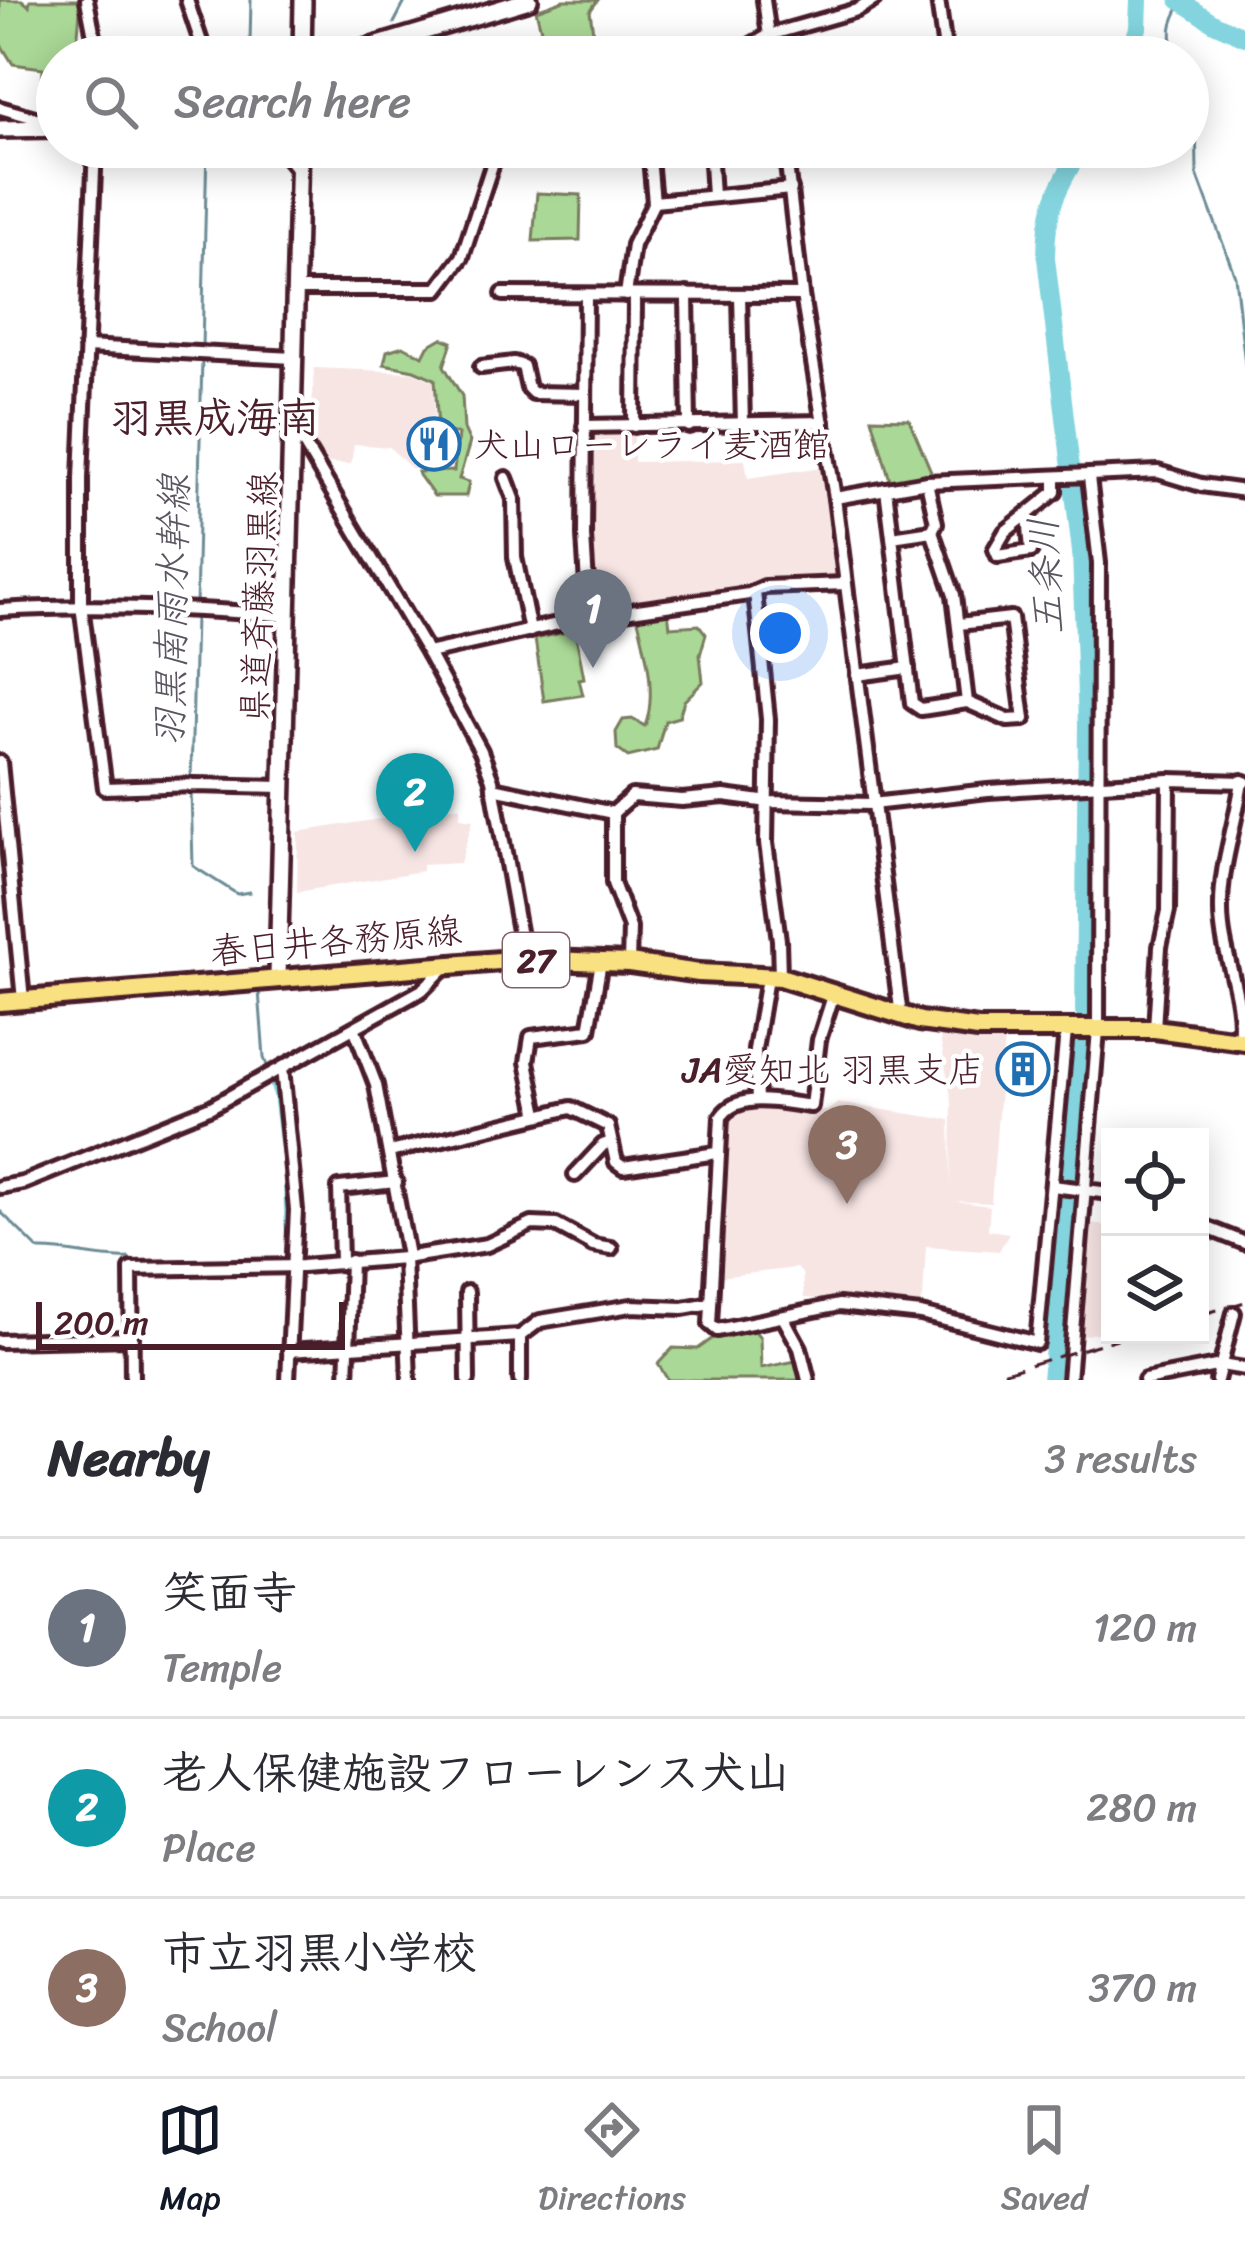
<!DOCTYPE html>
<html lang="en">
<head>
<meta charset="utf-8">
<style>
  :root { --surface:#fff; --page:#f2f2f3; --text:#2b2b33; --muted:#7c7c81; --line:#e1e1e2; --accent:#111827 }
  body { margin:0; font-family:Sriracha,"Klee One",sans-serif; background:var(--page); color:var(--text) }
  .controls { position:absolute; right:36px; bottom:36px; display:grid; overflow:hidden; border-radius:0px; box-shadow:0 6px 30px #0003 }
  .controls button { width:108px; height:108px; display:grid; place-items:center; padding:0; border:0; border-bottom:3px solid var(--line); background:var(--surface); color:var(--text); font:60px sans-serif }
  .scale { position:absolute; left:36px; bottom:30px; width:309px; box-sizing:border-box; padding-left:12px; border:6px solid #4a1f2b; border-top:0; font-size:33px; line-height:42px; white-space:nowrap; color:#4a1f2b; -webkit-text-stroke:9px #fff; paint-order:stroke }
  .you { position:absolute; left:780px; top:633px; width:42px; height:42px; margin:-30px; border:9px solid #fff; border-radius:50%; background:#1a73e8; box-shadow:0 0 0 18px #1a73e833 }
  .badge { display:grid; place-items:center; width:78px; height:78px; border-radius:50%; background:var(--accent); color:#fff; font-size:39px; font-weight:700 }
  .pin { position:absolute; translate:-50% -99px; filter:drop-shadow(0 3px 6px #0008) }
  .pin::after { content:''; position:absolute; top:63px; width:42px; height:36px; background:inherit; clip-path:polygon(0 0,100% 0,50% 100%) }
  .list { margin:0; padding:0; list-style:none }
  h2 { display:flex; justify-content:space-between; align-items:center; height:156px; margin:0; padding:0 48px; font-size:51px }
  h2 small { font-size:39px; font-weight:400; color:var(--muted) }
  .list li { display:grid; grid-template-columns:78px 1fr auto; gap:36px; align-items:center; box-sizing:border-box; height:180px; padding:0 48px; border-top:3px solid var(--line) }
  .list b { display:block; font-size:45px; white-space:nowrap }
  .list p { margin:0; font-size:39px; white-space:nowrap; color:var(--muted) }
  .list em { font-size:39px; font-style:normal; color:var(--muted) }
  .icon { flex:none; width:66px; height:66px; fill:none; stroke:currentColor; stroke-width:2; stroke-linecap:round; stroke-linejoin:round }
  .map { position:relative; flex:none; width:1245px; height:1380px; overflow:hidden }
  .search { position:absolute; background:var(--surface); box-shadow:0 6px 30px #0003; left:36px; right:36px; top:36px; height:132px; display:flex; align-items:center; gap:30px; box-sizing:border-box; padding:0 42px; border-radius:66px; color:var(--muted); font-size:45px }
  .sheet { height:696px; background:var(--surface) }
  nav { display:flex; justify-content:space-around; align-items:center; box-sizing:border-box; height:168px; border-top:3px solid var(--line); background:var(--surface); font-size:33px; color:var(--muted) }
  nav a { display:grid; justify-items:center; gap:6px }
  nav .on { color:var(--accent) }
  .map>svg:first-child { display:block }
  .built { fill:#f7e5e4 }
  .green { fill:#aad896; stroke:#7a7c60; stroke-width:3 }
  .lines { fill:none; stroke-linecap:round; stroke-linejoin:round }
  .stream { stroke:#6c8c96; stroke-width:3 }
  .canal { stroke:#83d4de; stroke-width:10 }
  .river { stroke:#83d4de; stroke-width:18 }
  .street-casing { stroke:#4a1f2b; stroke-width:20 }
  .secondary-casing { stroke:#4a1f2b; stroke-width:24 }
  .primary-casing { stroke:#4a1f2b; stroke-width:26 }
  .street { stroke:#fff; stroke-width:10 }
  .secondary { stroke:#fff; stroke-width:15 }
  .primary { stroke:#f9e181; stroke-width:16 }
  .rail { stroke:#4a1f2b; stroke-width:3; stroke-dasharray:18 9; stroke-linecap:butt }
  .labels { text-anchor:middle; stroke-width:9; stroke-linejoin:round; paint-order:stroke }
  .shield { fill:#fff; stroke:#80626b; stroke-width:3 }
  .shield-label { font-size:33px; font-weight:bold; fill:#4a1f2b }
  .poi-label { font-size:36px; fill:#4a1f2b; stroke:#fff; text-anchor:start }
  .street-label { font-size:36px; fill:#4a1f2b; stroke:#fff }
  .water-label { font-size:39px; font-style:italic; fill:#5b5561; stroke:#fff }
  .quarter-label { font-size:42px; font-weight:bold; fill:#4a1f2b; stroke:#fff }
</style>
</head>
<body>
<div class="map">
<svg width="1245" height="1380" viewBox="0 0 1245 1380">
  <rect width="100%" height="100%" fill="#fff"/>
  <filter id="ink" filterUnits="userSpaceOnUse"><feTurbulence type="fractalNoise" baseFrequency=".00833" numOctaves="2"/><feDisplacementMap in="SourceGraphic" scale="24" xChannelSelector="R" yChannelSelector="G"/><feConvolveMatrix kernelMatrix="1 2 1 2 8 2 1 2 1" color-interpolation-filters="sRGB"/></filter>
  <g filter="url(#ink)">
    <g class="built">
      <path d="M314 368 412 372 433 381 435 431 456 435 455 470 412 469 389 447 354 444 351 464 324 463 311 436Z"/>
      <path d="M594 432 634 435V462L745 460 748 478 823 467 839 580 600 612 593 608 589 539Z"/>
      <path d="M460 806V818L473 820 460 863 422 865V871L297 892 298 832Z"/>
      <path d="M939 1032 1004 1038 991 1203 954 1201 990 1206 988 1230 1009 1233 999 1251 926 1246 923 1299 919 1305 804 1298 802 1273 796 1268 719 1277 730 1115 749 1103 827 1111 838 1103 950 1120 951 1187 952 1102Z"/>
      <path d="M1085 1223 1110 1226V1330L1082 1336 1087 1266 1082 1265Z"/>
    </g>
    <g class="green">
      <path d="M0 0H22L29 6 30 0H81L78 34 70 54 57 57 54 109 41 103 43 68 13 64 0 43Z"/>
      <path d="M564 0H598L590 11 595 46 602 57H539L542 34 536 10Z"/>
      <path d="M537 193 581 195 580 240 533 241Z"/>
      <path d="M442 338 452 342 444 366 462 396 464 429 470 442 459 479 469 482 466 496H434L419 475 418 472 454 471 458 434 438 430 435 379 414 370 384 364 387 351 403 346 423 356 428 346Z"/>
      <path d="M872 418 909 419 933 476 890 480Z"/>
      <path d="M668 612 670 627 699 625 706 634 700 655 703 682 684 701 679 717 665 721 657 750 628 757 617 749 616 732 623 720 632 719 645 726C657 694 646 652 638 620L646 613Z"/>
      <path d="M575 630 584 678 579 679 583 695 544 701 535 639Z"/>
      <path d="M752 1328 760 1337 761 1368 796 1361 805 1380H668L658 1364 673 1348 698 1349 713 1338Z"/>
    </g>
    <g class="lines">
      <g class="stream">
        <path d="M394 23 406 0"/>
        <path d="M214 57 250 42 251 0"/>
        <path d="M1178 57C1167 36 1170 22 1182 3"/>
        <path d="M1188 77 1196 112 1197 174 1235 276 1245 364"/>
        <path d="M202 348 207 147"/>
        <path d="M196 606 202 358"/>
        <path d="M191 780 195 616"/>
        <path d="M191 790 193 866 237 894 250 892"/>
        <path d="M259 991 264 1058 268 1068"/>
        <path d="M0 1211 39 1250C70 1249 98 1260 129 1258L135 1265"/>
        <path d="M136 1274 138 1380"/>
      </g>
      <g class="canal">
        <path d="M269 1070 278 1094 286 1155"/>
        <path d="M288 1180 290 1239"/>
      </g>
      <g class="river">
        <path d="M1179 0 1214 23 1245 37"/>
        <path d="M1129 57 1138 28 1139 0"/>
        <path d="M1082 147C1057 189 1046 208 1046 258L1081 552 1087 725 1084 1011"/>
        <path d="M1051 1380 1082 1041"/>
      </g>
      <g class="street-casing">
        <g id="street">
          <path d="M87 0 98 57"/>
          <path d="M187 0 206 57"/>
          <path d="M764 0 772 57"/>
          <path d="M938 0 946 57"/>
          <path d="M410 57 419 33"/>
          <path d="M730 57 769 35 857 10 874 0"/>
          <path d="M0 108 39 119 42 128"/>
          <path d="M95 147 81 478V605L105 788 195 785 282 787"/>
          <path d="M279 147 297 169"/>
          <path d="M710 147 713 196"/>
          <path d="M785 147 802 295 835 498 901 1016"/>
          <path d="M654 202 791 189"/>
          <path d="M296 289H438L462 257 498 147"/>
          <path d="M503 294 802 295"/>
          <path d="M687 294 689 426"/>
          <path d="M586 295 584 536 589 617"/>
          <path d="M626 295 633 245 654 202 649 147"/>
          <path d="M740 295 743 425"/>
          <path d="M86 347 294 358"/>
          <path d="M481 367 514 363 523 366 528 388 533 393 585 394"/>
          <path d="M584 426 823 422"/>
          <path d="M634 426 635 295"/>
          <path d="M292 439 304 444 428 653 481 751 492 780 524 959"/>
          <path d="M506 478 514 499 515 557 530 631"/>
          <path d="M927 482 936 523 932 531"/>
          <path d="M886 489 892 537"/>
          <path d="M835 498 927 482 1158 472 1201 485 1245 491"/>
          <path d="M1028 514 1031 551 998 556 995 549 1005 532 1055 492V479"/>
          <path d="M755 592 768 719 766 843 779 940 780 977"/>
          <path d="M0 610C97 604 191 608 287 616"/>
          <path d="M959 624 1011 618 1024 719 1008 720 967 702 954 595 932 531 892 537 912 703 921 709 967 702"/>
          <path d="M428 653 589 617 749 594 765 587 845 584"/>
          <path d="M857 675 908 668"/>
          <path d="M0 762 23 1000"/>
          <path d="M493 788 613 813 632 796 682 800 724 796 769 802 872 804 988 791 1169 780 1245 782"/>
          <path d="M613 813V883L630 928 629 963"/>
          <path d="M834 993 819 1040 811 1106C783 1103 739 1090 721 1117L710 1324 717 1330 839 1305 921 1314 1037 1343 1066 1031"/>
          <path d="M1155 1029 1160 947 1168 911 1169 780"/>
          <path d="M355 1030 376 1085 408 1256"/>
          <path d="M1239 1040C1245 996 1221 955 1221 911 1220 866 1236 825 1242 781"/>
          <path d="M282 1068 296 1210 288 1380"/>
          <path d="M757 1100 755 1050 767 978"/>
          <path d="M538 1114 527 1062 531 1037 589 1030 601 962"/>
          <path d="M390 1152 571 1108 608 1126 616 1162 623 1167 717 1153"/>
          <path d="M575 1175 603 1145 611 1142"/>
          <path d="M1052 1186 1110 1193"/>
          <path d="M0 1187 23 1183 211 1107 422 990 447 965"/>
          <path d="M1200 1225 1245 1243"/>
          <path d="M404 1258 409 1380"/>
          <path d="M341 1261 339 1188 396 1182"/>
          <path d="M467 1292 468 1380"/>
          <path d="M783 1317 800 1348 808 1380"/>
          <path d="M0 1341 132 1338"/>
          <path d="M289 1351 520 1336 540 1321 631 1306 683 1308 711 1303"/>
          <path d="M132 1380 131 1269 302 1266 404 1258 487 1245 532 1224 556 1225 593 1245 611 1248"/>
          <path d="M347 1380 351 1261"/>
          <path d="M520 1380V1336"/>
          <path d="M1069 1380 1098 1030 1099 563 1089 477"/>
          <path d="M1145 1380 1221 1365 1245 1369"/>
          <path d="M1217 1380 1234 1313"/>
        </g>
      </g>
      <g class="secondary-casing">
        <g id="secondary">
          <path d="M302 57 303 0"/>
          <path d="M338 57 529 0"/>
          <path d="M0 129 57 128"/>
          <path d="M278 977 299 147"/>
        </g>
      </g>
      <g class="primary-casing">
        <path id="primary" d="M0 1002 524 959 629 963 699 973 780 977 920 1021 978 1029H1155L1245 1041"/>
      </g>
      <use href="#street" class="street"/>
      <use href="#secondary" class="secondary"/>
      <use href="#primary" class="primary"/>
      <g class="rail">
        <path d="M1200 1315 1245 1302"/>
        <path d="M978 1380 1131 1335"/>
      </g>
    </g>
  </g>
  <defs>
    <g id="restaurant-ring" transform="scale(2.7)"><circle r="9.5" fill="#fff" stroke="#1f6fb2" stroke-width="1.5"/><path d="M-5-6h1v4h1v-4h1v4h1v-4h1v5L-1.5 .5V6h-2V.5L-5-1ZM5-6V6H3V1.5H1.5Q1.5-4 5-6Z" fill="#1f6fb2"/></g>
    <g id="building-ring" transform="scale(2.7)"><circle r="9.5" fill="#fff" stroke="#1f6fb2" stroke-width="1.5"/><path d="M-4-6H4V6H1V3H-1V6H-4ZM-2.5-4.3h1.7v1.8h-1.7ZM.8-4.3h1.7v1.8H.8ZM-2.5-1h1.7V.8h-1.7ZM.8-1h1.7V.8H.8Z" fill="#1f6fb2"/></g>
  </defs>
  <g fill-rule="evenodd">
    <use href="#restaurant-ring" x="434" y="444"/>
    <use href="#building-ring" x="1023" y="1069"/>
  </g>
  <g class="labels">
    <rect class="shield" x="503" y="933" width="66" height="54" rx="9"/>
    <g class="shield-label">
      <text x="536" y="972">27</text>
    </g>
    <g class="poi-label">
      <text x="473" y="457">犬山ローレライ麦酒館</text>
      <text x="984" y="1082" text-anchor="end">JA愛知北 羽黒支店</text>
    </g>
    <g class="street-label">
      <text transform="translate(258 597) rotate(-88)" y="13">県道斉藤羽黒線</text>
      <text transform="translate(336 940) rotate(-5)" y="13">春日井各務原線</text>
    </g>
    <g class="water-label">
      <text transform="translate(1045 576) rotate(-93)" y="14">五条川</text>
      <text transform="translate(171 611) rotate(-89)" y="14">羽黒南雨水幹線</text>
    </g>
    <g class="quarter-label">
      <text x="215" y="432">羽黒成海南</text>
    </g>
  </g>
</svg>
<div class="controls">
<button><svg class="icon" aria-label="locate" viewBox="0 0 24 24"><circle cx="12" cy="12" r="6"/><path d="M12 2v4M12 18v4M2 12h4M18 12h4"/></svg></button>
<button><svg class="icon" aria-label="layers" viewBox="0 0 24 24"><path d="M12 4l9 5-9 5-9-5zM3 14l9 5 9-5"/></svg></button>
</div>
<div class="scale">200 m</div>
<div class="you"></div>
<div class="pin badge" style="left:593px;top:668px;background:#6b7280">1</div>
<div class="pin badge" style="left:415px;top:852px;background:#0f9aa8">2</div>
<div class="pin badge" style="left:847px;top:1204px;background:#8d6e63">3</div>
<div class="search"><svg class="icon" aria-label="search" viewBox="0 0 24 24"><circle cx="10" cy="10" r="6"/><path d="M15 15l6 6"/></svg>Search here</div>
</div>
<section class="sheet">
<h2>Nearby<small>3 results</small></h2>
<ul class="list">
<li><span class="badge" style="background:#6b7280">1</span><div><b>笑面寺</b><p>Temple</p></div><em>120 m</em></li>
<li><span class="badge" style="background:#0f9aa8">2</span><div><b>老人保健施設フローレンス犬山</b><p>Place</p></div><em>280 m</em></li>
<li><span class="badge" style="background:#8d6e63">3</span><div><b>市立羽黒小学校</b><p>School</p></div><em>370 m</em></li>
</ul>
</section>
<nav>
<a class="on"><svg class="icon" aria-label="map" viewBox="0 0 24 24"><path d="M3 6l6-2 6 2 6-2v14l-6 2-6-2-6 2zM9 4v14M15 6v14"/></svg>Map</a>
<a><svg class="icon" aria-label="directions" viewBox="0 0 24 24"><path d="M12 3l9 9-9 9-9-9zM9 14v-3h6M13 9l2 2-2 2"/></svg>Directions</a>
<a><svg class="icon" aria-label="saved" viewBox="0 0 24 24"><path d="M7 4h10v16l-5-4-5 4z"/></svg>Saved</a>
</nav>
</body>
</html>
